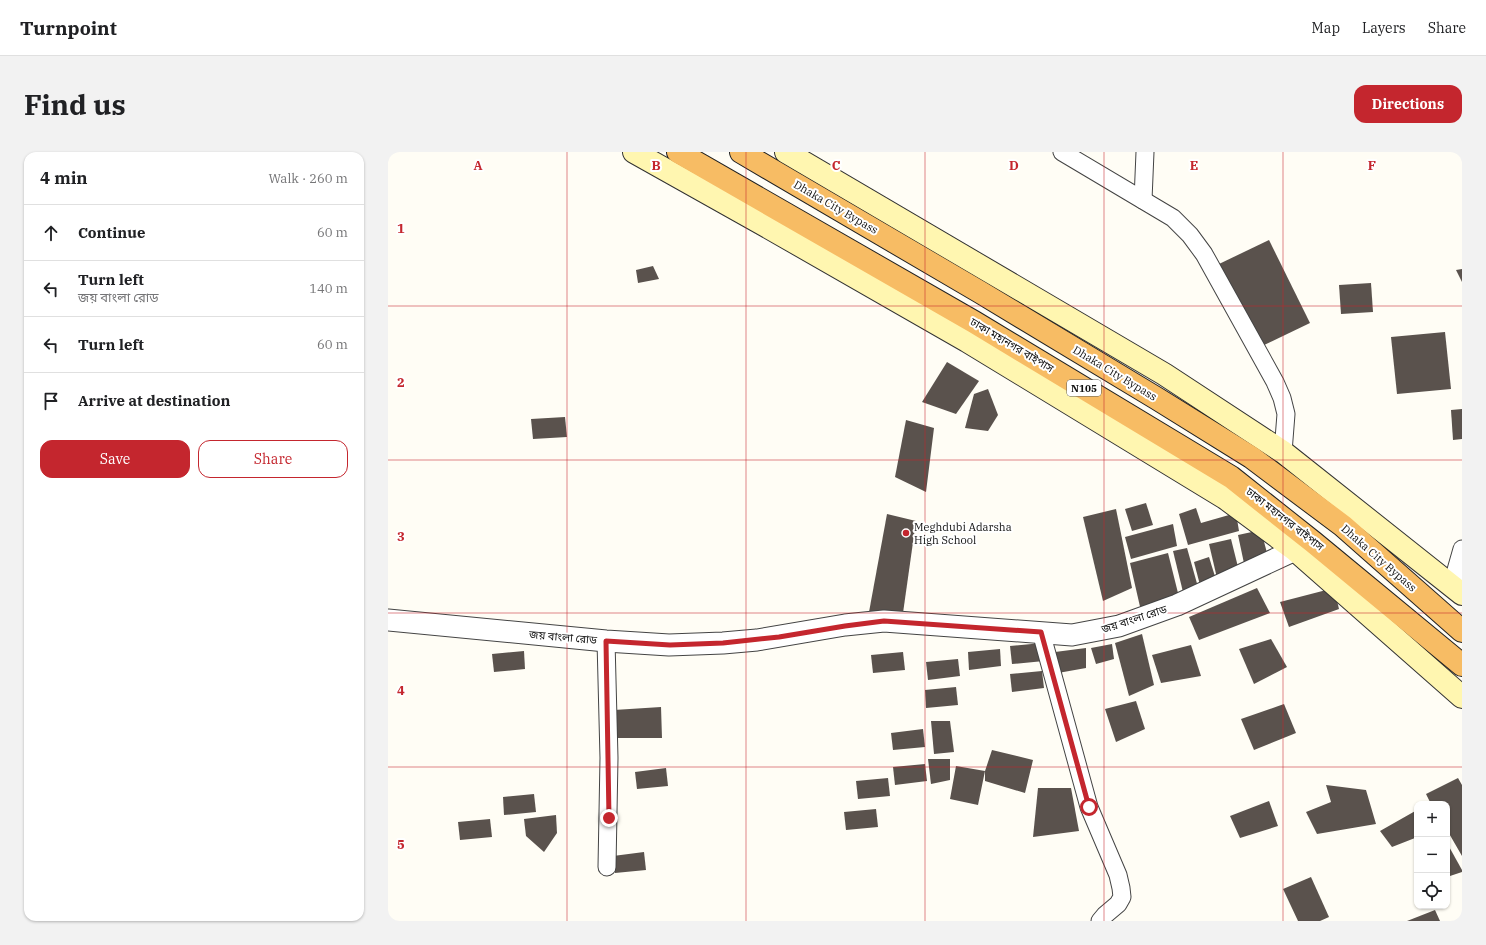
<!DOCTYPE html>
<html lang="en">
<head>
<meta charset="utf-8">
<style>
  :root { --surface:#fff; --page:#f2f2f2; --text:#202124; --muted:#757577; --line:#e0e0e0; --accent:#c4262e }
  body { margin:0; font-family:"IBM Plex Serif","Noto Sans Bengali",serif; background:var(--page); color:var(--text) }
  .controls { position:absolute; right:12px; bottom:12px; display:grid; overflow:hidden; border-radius:8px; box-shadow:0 1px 3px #0004 }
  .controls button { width:36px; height:36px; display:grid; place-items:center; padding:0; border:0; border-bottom:1px solid var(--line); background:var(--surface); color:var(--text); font:20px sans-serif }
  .stop { position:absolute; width:12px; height:12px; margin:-9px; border:3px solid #c4262e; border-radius:50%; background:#fff }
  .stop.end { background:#c4262e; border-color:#fff; box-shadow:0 1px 4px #0008 }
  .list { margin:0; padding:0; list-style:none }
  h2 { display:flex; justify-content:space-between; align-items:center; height:52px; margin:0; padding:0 16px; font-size:17px }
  h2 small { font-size:13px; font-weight:400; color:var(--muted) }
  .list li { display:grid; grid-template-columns:26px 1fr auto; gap:12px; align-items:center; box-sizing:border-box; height:56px; padding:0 16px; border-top:1px solid var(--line) }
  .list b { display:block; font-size:15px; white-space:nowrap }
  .list p { margin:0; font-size:13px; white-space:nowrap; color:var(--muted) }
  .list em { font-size:13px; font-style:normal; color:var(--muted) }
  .actions { display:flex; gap:8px; padding:12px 16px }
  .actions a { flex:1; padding:9px 0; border:1px solid var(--accent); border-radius:12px; text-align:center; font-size:14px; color:var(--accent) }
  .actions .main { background:var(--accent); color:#fff }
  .icon { flex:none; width:22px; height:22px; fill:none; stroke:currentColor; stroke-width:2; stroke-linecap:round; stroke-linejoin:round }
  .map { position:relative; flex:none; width:1074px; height:769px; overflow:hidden; border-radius:12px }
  header { display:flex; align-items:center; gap:24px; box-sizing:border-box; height:56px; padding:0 20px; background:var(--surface); border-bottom:1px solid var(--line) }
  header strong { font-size:19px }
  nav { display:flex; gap:22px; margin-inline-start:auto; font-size:14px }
  .intro { display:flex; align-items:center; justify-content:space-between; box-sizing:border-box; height:96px; padding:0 24px }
  h1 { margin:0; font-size:28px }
  .button { padding:10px 18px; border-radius:12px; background:var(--accent); color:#fff; font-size:14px; font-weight:700 }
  main { display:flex; gap:24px; padding:0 24px }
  aside { flex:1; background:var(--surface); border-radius:12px; box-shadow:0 1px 3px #0004 }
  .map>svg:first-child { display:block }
  .building { fill:#5a524d }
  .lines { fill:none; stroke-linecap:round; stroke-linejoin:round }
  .minor-casing { stroke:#444; stroke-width:19 }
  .tertiary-casing { stroke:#444; stroke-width:23 }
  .secondary-casing { stroke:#333; stroke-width:24 }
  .trunk-casing { stroke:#222; stroke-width:24 }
  .minor { stroke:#fff; stroke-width:17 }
  .tertiary { stroke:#fff; stroke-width:21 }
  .secondary { stroke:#fff6b0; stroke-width:22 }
  .trunk { stroke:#f7bc64; stroke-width:22 }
  .route { stroke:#c4262e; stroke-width:5 }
  .grid { fill:none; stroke:#c4262e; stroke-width:1; stroke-opacity:0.55 }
  .poi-dot { fill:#c4262e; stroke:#fff; stroke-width:1.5 }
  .labels { text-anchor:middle; stroke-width:4; stroke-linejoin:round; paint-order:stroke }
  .shield { fill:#fff; stroke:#585858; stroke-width:1 }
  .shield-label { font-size:10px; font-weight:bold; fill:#111 }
  .street-label { font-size:11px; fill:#111; stroke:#fff }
  .poi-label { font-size:11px; fill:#111; stroke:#fff; text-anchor:start }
  .grid-label { font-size:13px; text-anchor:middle; font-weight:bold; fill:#c4262e; stroke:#fff; stroke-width:4; stroke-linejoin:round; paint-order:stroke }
</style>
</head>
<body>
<header>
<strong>Turnpoint</strong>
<nav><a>Map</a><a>Layers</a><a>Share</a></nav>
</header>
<div class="intro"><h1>Find us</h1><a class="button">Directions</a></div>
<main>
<aside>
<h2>4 min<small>Walk · 260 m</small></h2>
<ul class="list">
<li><svg class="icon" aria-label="ahead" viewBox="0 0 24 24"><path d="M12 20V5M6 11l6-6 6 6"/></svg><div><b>Continue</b></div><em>60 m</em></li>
<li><svg class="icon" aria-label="left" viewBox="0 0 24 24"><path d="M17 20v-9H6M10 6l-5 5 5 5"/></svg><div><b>Turn left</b><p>জয় বাংলা রোড</p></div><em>140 m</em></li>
<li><svg class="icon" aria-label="left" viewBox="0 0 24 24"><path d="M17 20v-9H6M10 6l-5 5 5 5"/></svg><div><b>Turn left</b></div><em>60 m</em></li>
<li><svg class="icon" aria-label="arrive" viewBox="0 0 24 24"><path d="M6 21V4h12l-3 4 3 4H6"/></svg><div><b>Arrive at destination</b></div></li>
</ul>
<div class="actions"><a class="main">Save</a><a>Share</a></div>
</aside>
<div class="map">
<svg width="1074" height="769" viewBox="0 0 1074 769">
  <rect width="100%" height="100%" fill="#fffdf5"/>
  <g class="building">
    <path d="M881 88 922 171 872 195 831 112Z"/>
    <path d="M265 114 271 127 250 131 248 118Z"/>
    <path d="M1074 117V130L1068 118Z"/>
    <path d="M983 131 985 160 953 162 951 133Z"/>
    <path d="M1057 180 1063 237 1009 242 1003 185Z"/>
    <path d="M559 210 591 229 568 262 534 250Z"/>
    <path d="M600 237 610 263 600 279 577 276 586 242Z"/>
    <path d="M1074 257V287L1065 288 1063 258Z"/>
    <path d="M177 265 179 285 145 287 143 267Z"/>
    <path d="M518 268 546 276 538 340 507 325Z"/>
    <path d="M758 351 765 373 744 379 737 357Z"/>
    <path d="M808 356 813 371 848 361 851 379 800 393 791 362Z"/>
    <path d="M728 357 744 436 715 449 695 365Z"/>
    <path d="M499 362 528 369 515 461 481 460Z"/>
    <path d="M785 372 789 394 743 407 737 385Z"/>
    <path d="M873 378 880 405 857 416 850 383Z"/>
    <path d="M843 387 851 419 829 426 821 392Z"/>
    <path d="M799 396 810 435 795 440 785 399Z"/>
    <path d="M780 401 791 445 753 459 742 411Z"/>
    <path d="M821 405 829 431 813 437 806 410Z"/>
    <path d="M869 436 882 461 811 488 801 465Z"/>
    <path d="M946 436 951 457 901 475 892 450Z"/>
    <path d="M754 482 766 533 741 544 727 491Z"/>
    <path d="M883 487 899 515 866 532 851 497Z"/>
    <path d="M654 491 656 509 624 512 622 494Z"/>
    <path d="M724 492 726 507 708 512 703 496Z"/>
    <path d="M803 493 813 524 773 531 764 503Z"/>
    <path d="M698 496V516L670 521 667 500Z"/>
    <path d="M612 497 613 514 581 518 580 500Z"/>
    <path d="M136 499 137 517 106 520 104 502Z"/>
    <path d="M515 500 517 518 485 521 483 503Z"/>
    <path d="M570 507 572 524 540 528 538 510Z"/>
    <path d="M654 519 656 536 624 540 622 522Z"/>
    <path d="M568 535 570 553 538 556 537 538Z"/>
    <path d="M748 549 757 577 728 590 717 557Z"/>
    <path d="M896 552 908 581 866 598 853 567Z"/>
    <path d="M273 555 274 586H227L226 558Z"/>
    <path d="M543 569H562L566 600 546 602Z"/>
    <path d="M535 577 537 595 505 598 503 581Z"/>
    <path d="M604 598 645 608 637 641 597 629V619L590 653 562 647 568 614 597 619Z"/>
    <path d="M540 607H562V628L543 632Z"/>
    <path d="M537 612 539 629 507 633 505 615Z"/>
    <path d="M278 616 280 634 249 637 247 620Z"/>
    <path d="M500 626 502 644 470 647 468 629Z"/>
    <path d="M1070 626 1074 633V704L1059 678V652H1043L1038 642Z"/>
    <path d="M938 633 978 638 988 672 929 682 918 660 943 650Z"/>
    <path d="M650 636H683L691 679 645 685Z"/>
    <path d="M146 642 148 660 116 663 115 645Z"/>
    <path d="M881 649 890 674 852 686 842 664Z"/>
    <path d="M488 657 490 675 458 678 456 660Z"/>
    <path d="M1029 658V689L1027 686 1004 695 992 679Z"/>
    <path d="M168 663 169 681 156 700 138 684 136 667Z"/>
    <path d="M102 667 104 685 72 688 70 670Z"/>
    <path d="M1059 691 1074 718V720L1059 725Z"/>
    <path d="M256 700 258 718 227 721 225 704Z"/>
    <path d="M923 725 941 765 932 769H910L895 737Z"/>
    <path d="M1047 758 1052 769H1019Z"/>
  </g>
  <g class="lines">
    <g class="minor-casing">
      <g id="minor">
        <path d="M674 0 785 66 802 83 816 102 887 230 894 246 898 262 895 300"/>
        <path d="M755 48 757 0"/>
        <path d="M1064 432 1074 397"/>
        <path d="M653 480 701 655 730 723 733 736 734 745 730 752 717 763 712 769"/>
        <path d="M218 489 221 606 219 715"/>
      </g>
    </g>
    <g class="tertiary-casing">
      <path id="tertiary" d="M0 468 218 489 281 493 335 491 369 488 457 473 496 469 684 483 731 474 789 453 907 398"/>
    </g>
    <g class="secondary-casing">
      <g id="secondary">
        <path d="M246 0 378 74 579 189 837 346 907 398 1074 545"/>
        <path d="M398 0 776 222 895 300 1074 442"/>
      </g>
    </g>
    <g class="trunk-casing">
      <g id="trunk">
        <path d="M290 0 586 170 843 325 925 390 1074 513"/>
        <path d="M353 0 592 140 768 246 863 305 955 374 1074 479"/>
      </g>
    </g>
    <use href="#minor" class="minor"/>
    <use href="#tertiary" class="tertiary"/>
    <use href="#secondary" class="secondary"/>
    <use href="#trunk" class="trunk"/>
  </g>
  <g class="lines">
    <path class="route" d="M221 666 218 489 282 493 335 491 391 485 457 474 496 469 653 480 701 655"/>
  </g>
  <path class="grid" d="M179 0V769M358 0V769M537 0V769M716 0V769M895 0V769M0 154H1074M0 308H1074M0 461H1074M0 615H1074"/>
  <circle class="poi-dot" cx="518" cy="381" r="4"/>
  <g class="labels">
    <rect class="shield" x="679" y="228" width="34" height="16" rx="3"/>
    <g class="shield-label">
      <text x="696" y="240">N105</text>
    </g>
    <g class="street-label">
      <text transform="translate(448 55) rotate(30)" y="4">Dhaka City Bypass</text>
      <text transform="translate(624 193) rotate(31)" y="4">ঢাকা মহানগর বাইপাস</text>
      <text transform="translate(727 221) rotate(31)" y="4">Dhaka City Bypass</text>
      <text transform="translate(897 367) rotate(38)" y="4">ঢাকা মহানগর বাইপাস</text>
      <text transform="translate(991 406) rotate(41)" y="4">Dhaka City Bypass</text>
      <text transform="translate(746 467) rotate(-18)" y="4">জয় বাংলা রোড</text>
      <text transform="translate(175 485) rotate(5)" y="4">জয় বাংলা রোড</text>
    </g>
    <g class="poi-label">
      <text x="526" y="379">Meghdubi Adarsha<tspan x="526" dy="13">High School</tspan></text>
    </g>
  </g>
  <g class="grid-label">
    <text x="90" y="18">A</text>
    <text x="268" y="18">B</text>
    <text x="448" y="18">C</text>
    <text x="626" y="18">D</text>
    <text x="806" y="18">E</text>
    <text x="984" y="18">F</text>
    <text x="13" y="81">1</text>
    <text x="13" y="235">2</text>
    <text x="13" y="389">3</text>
    <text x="13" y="543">4</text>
    <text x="13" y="697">5</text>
  </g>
</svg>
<div class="controls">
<button>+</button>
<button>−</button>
<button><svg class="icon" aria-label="locate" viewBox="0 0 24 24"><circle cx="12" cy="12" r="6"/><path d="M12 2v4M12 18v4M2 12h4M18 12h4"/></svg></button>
</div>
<div class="stop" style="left:701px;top:655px"></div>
<div class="stop end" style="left:221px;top:666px"></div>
</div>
</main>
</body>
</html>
